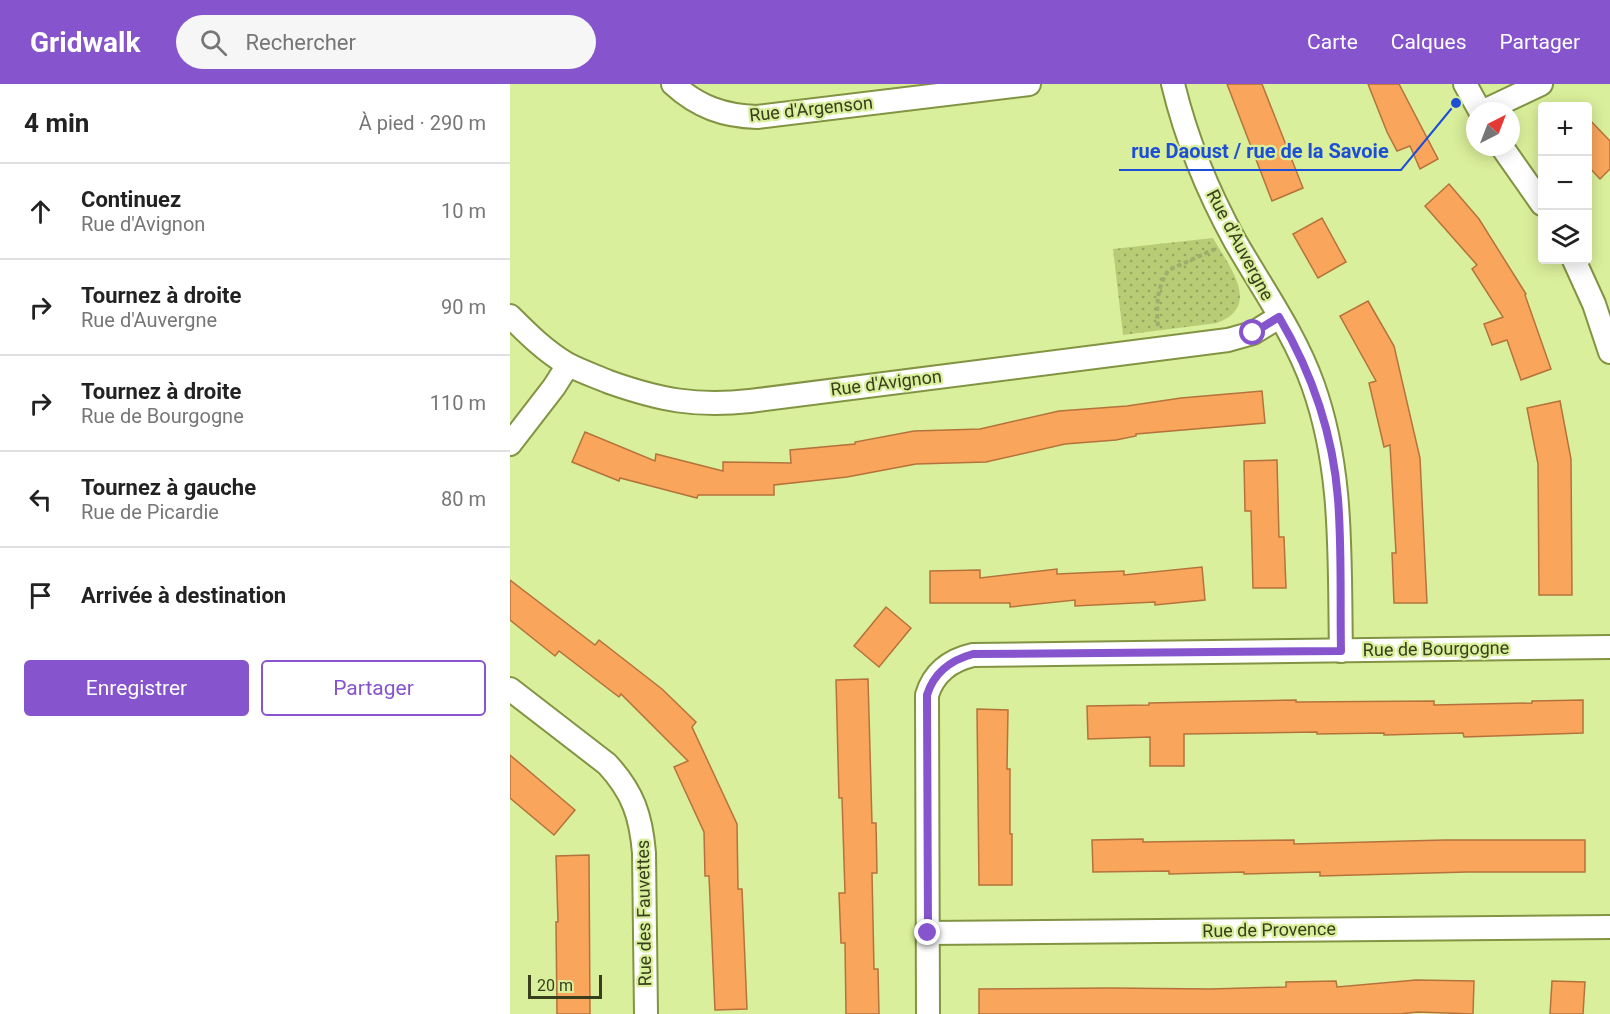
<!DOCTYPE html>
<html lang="fr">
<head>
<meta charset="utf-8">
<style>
  :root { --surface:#fff; --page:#f6f6f6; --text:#222; --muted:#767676; --line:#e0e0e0; --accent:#8654cc }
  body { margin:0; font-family:Roboto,sans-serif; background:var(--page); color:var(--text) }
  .controls { position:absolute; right:18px; top:18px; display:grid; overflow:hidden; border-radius:6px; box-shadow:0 3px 15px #0003 }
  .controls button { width:54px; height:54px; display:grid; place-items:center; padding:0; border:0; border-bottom:2px solid var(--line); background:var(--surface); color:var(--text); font:30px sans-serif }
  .compass { position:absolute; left:956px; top:18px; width:54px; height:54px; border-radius:50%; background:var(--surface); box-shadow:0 3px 15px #0003; rotate:42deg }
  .scale { position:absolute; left:18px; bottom:15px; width:74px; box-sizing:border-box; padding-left:6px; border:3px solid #373f1d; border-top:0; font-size:16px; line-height:21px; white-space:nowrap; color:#373f1d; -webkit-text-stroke:4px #daef9b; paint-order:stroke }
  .stop { position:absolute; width:18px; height:18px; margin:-14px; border:4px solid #8654cc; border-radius:50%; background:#fff }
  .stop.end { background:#8654cc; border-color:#fff; box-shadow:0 2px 6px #0008 }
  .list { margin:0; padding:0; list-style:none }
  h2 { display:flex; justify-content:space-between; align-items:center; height:78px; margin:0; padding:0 24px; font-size:26px }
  h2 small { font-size:20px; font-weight:400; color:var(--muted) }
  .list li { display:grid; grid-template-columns:39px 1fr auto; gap:18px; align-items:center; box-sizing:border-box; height:96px; padding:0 24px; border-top:2px solid var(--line) }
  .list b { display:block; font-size:22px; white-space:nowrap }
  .list p { margin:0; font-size:20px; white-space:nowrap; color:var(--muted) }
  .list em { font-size:20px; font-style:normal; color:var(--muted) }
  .actions { display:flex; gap:12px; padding:18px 24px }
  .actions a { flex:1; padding:14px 0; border:2px solid var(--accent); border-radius:6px; text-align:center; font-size:21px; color:var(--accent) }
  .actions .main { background:var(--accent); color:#fff }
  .icon { flex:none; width:33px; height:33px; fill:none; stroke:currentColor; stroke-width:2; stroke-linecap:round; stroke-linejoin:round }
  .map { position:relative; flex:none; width:1100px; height:930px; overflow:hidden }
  header { display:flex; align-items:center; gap:36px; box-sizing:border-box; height:84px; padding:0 30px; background:var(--accent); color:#fff }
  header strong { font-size:28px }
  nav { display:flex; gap:33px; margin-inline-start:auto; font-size:21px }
  .search { width:420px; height:54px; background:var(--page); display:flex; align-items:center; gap:15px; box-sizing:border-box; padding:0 21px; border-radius:33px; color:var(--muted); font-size:22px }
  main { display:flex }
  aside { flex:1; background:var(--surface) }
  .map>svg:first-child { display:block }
  .grass { fill:url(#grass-dots) }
  .building { fill:#f9a55c; stroke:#b4733b; stroke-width:1.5 }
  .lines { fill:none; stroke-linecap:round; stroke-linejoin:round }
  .minor-casing { stroke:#829443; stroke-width:26 }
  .path { stroke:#9eae6d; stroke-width:4; stroke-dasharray:4.5 3; stroke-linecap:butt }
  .minor { stroke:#fff; stroke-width:22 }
  .route { stroke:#8654cc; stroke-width:8 }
  .labels { text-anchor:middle; stroke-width:4.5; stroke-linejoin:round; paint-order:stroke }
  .street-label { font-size:18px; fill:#373f1d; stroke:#daef9b }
  .leader { fill:none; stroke:#1d4ed8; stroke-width:2 }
  .callout-dot { fill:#1d4ed8; stroke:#daef9b; stroke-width:2 }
  .callout-label { font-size:20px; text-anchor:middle; font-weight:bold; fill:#1d4ed8; stroke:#daef9b; stroke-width:4.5; stroke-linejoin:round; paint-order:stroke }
</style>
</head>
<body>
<header>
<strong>Gridwalk</strong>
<div class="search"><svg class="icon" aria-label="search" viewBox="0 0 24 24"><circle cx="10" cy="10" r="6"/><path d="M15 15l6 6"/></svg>Rechercher</div>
<nav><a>Carte</a><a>Calques</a><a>Partager</a></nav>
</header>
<main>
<aside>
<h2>4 min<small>À pied · 290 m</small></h2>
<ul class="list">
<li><svg class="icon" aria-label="ahead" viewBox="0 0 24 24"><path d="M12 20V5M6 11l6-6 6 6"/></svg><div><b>Continuez</b><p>Rue d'Avignon</p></div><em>10 m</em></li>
<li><svg class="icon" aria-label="right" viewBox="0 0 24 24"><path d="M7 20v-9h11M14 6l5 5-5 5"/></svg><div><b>Tournez à droite</b><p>Rue d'Auvergne</p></div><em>90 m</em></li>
<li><svg class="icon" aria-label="right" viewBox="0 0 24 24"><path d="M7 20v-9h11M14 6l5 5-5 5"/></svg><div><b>Tournez à droite</b><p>Rue de Bourgogne</p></div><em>110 m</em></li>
<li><svg class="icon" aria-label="left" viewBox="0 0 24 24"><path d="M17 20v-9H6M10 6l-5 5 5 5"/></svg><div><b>Tournez à gauche</b><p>Rue de Picardie</p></div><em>80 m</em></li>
<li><svg class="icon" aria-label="arrive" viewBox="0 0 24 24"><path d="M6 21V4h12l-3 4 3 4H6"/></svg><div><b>Arrivée à destination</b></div></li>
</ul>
<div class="actions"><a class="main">Enregistrer</a><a>Partager</a></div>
</aside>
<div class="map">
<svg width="1100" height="930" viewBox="0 0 1100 930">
  <defs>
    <pattern id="grass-dots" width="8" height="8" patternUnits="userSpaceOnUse" patternTransform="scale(1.5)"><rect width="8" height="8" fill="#b8cc76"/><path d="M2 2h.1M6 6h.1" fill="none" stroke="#96a760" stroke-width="1.8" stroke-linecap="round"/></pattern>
  </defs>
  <rect width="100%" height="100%" fill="#daef9b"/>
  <path class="grass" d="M703 154C718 181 753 222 707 239L613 251 603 165Z"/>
  <g class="building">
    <path d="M717 0H752L793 104 762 117Z"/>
    <path d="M858 0H889L928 75 910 85 900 62 887 67 877 48Z"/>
    <path d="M1077 33 1100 57V85L1090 95 1077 81Z"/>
    <path d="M939 100 969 135 1016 210 1015 211 1041 285 1011 296 997 256 982 261 974 240 993 233 962 185 967 181 915 122Z"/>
    <path d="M812 134 836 178 808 194 783 150Z"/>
    <path d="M858 217 884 262 910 374 917 519H884L882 469H886L880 361 874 363 859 299 866 297 830 232Z"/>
    <path d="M752 307 755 339 626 350V352L606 356 555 360 476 378 406 380 337 393 264 401V411H188L187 414 110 394 109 397 62 378 75 348 145 377 146 370 213 387V378L281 379 280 366 345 360V358L404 347 470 345 549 327 617 322 671 314Z"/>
    <path d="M1050 317 1061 375 1062 511H1029L1028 380 1017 324Z"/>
    <path d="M767 376 769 453H774L776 504H743L741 427H735L734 377Z"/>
    <path d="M692 483 695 516 645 521V518L565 522V516L500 523V519H420V487L470 486V494L547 485V490L614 487V491Z"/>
    <path d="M0 496 85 561 89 556 152 605 186 638 182 643 227 740 228 805H232L237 925 205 926 199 792H195L194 748 164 683 178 677 111 610 109 613 49 567 45 572 0 536Z"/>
    <path d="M376 523 401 544 369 583 344 562Z"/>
    <path d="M358 595 362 739H366L367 789H362L364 885H368L369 930H336L335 859H331L329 809H335L332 714H329L326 596Z"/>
    <path d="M786 616V618L924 617V621L1022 619V617L1073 616V649L954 653 953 649 874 651V649L807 650V648L674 650V682H640V653L578 655 577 622 639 621V619Z"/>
    <path d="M467 625 498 626 497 685H500V750H502V801H469Z"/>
    <path d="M0 671 65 726 44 751 0 714Z"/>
    <path d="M633 755V758L784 756V760L934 756H1075V788H957L810 792V788L734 790V788L659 790V787L583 788 582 756Z"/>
    <path d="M79 771 80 930H47L46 838H48L46 772Z"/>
    <path d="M906 896 964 897 963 930 908 928 889 930H469V905L601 904 700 905 776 903V898L826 897 827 903Z"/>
    <path d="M1042 897 1075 898 1073 930H1040Z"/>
  </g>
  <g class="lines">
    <g class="minor-casing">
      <g id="minor">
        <path d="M163 0C188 23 214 32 247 33L519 0"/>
        <path d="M663 0C676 54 698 108 725 157 752 204 785 250 803 301 834 388 829 476 831 567"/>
        <path d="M955 0 970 27"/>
        <path d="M974 27 1031 0"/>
        <path d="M992 63 1032 120"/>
        <path d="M1064 176 1084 220 1100 268"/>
        <path d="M0 232C17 249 35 267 57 280 70 287 85 292 99 298 150 316 186 323 240 317L718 256 743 249 769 233"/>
        <path d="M0 360 44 303 58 281"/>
        <path d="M0 605 97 680C123 708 131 732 134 769L136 930"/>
        <path d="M418 849 1100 843"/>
        <path d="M418 930 417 611C424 588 441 576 463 571L1100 563"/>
      </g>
    </g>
    <path class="path" d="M648 242C646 223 647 201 659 186L705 165"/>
    <use href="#minor" class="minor"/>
  </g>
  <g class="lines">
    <path class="route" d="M418 849 417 611C424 588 441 576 463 570L831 567C830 517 832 466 828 415 823 350 802 289 769 233L743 249"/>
  </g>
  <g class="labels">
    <g class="street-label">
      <text transform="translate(301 25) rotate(-6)" y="6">Rue d'Argenson</text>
      <text transform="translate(730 161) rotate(62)" y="6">Rue d'Auvergne</text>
      <text transform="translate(376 299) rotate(-7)" y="6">Rue d'Avignon</text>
      <text transform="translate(926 565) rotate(-1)" y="6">Rue de Bourgogne</text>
      <text transform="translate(134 829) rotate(-91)" y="6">Rue des Fauvettes</text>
      <text transform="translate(759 846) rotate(-1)" y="6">Rue de Provence</text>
    </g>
  </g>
  <path class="leader" d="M946 19L891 86H609"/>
  <circle class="callout-dot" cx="946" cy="19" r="6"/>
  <g class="callout-label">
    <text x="750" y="74">rue Daoust / rue de la Savoie</text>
  </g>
</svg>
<div class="controls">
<button>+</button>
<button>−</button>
<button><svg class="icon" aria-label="layers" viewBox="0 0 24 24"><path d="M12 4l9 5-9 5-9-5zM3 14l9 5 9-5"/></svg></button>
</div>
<svg class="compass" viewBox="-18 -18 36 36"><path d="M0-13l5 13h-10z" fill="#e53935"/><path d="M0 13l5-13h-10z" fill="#767676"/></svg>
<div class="scale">20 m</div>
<div class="stop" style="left:743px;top:249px"></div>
<div class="stop end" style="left:418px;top:849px"></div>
</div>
</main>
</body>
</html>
